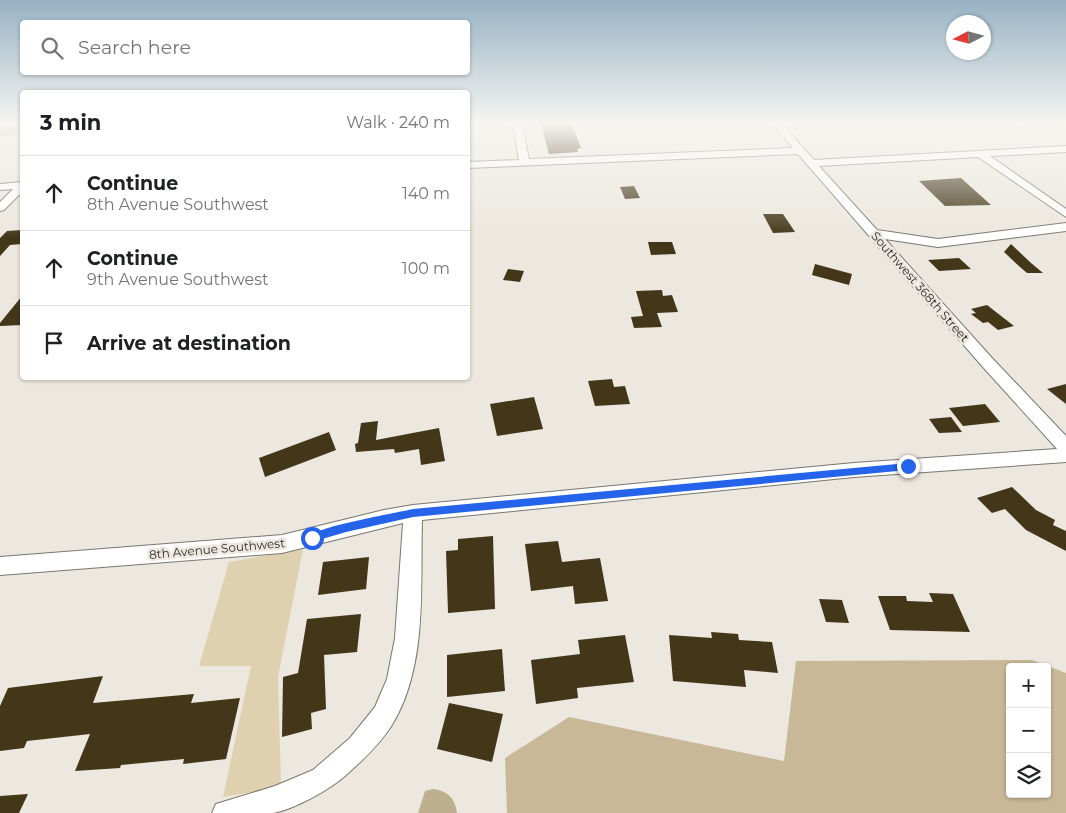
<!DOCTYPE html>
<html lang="en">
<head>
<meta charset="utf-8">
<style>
  :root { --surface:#fff; --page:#f2f2f2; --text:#202124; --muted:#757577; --line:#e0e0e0 }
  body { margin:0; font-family:Montserrat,sans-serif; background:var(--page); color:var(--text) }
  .controls { position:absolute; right:15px; bottom:15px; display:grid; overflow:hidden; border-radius:5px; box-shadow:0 1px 4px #0004 }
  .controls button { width:45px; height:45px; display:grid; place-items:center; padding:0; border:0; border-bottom:1px solid var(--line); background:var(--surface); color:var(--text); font:25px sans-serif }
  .compass { position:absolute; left:946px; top:15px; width:45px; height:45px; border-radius:50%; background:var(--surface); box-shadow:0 1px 4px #0004; rotate:264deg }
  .stop { position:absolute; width:15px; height:15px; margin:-11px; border:4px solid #2563eb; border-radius:50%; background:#fff }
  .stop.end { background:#2563eb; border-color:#fff; box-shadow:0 1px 5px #0008 }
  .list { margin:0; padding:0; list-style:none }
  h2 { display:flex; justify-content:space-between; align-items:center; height:65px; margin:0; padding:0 20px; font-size:21px }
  h2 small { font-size:16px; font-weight:400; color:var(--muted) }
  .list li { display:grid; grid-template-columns:32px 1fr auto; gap:15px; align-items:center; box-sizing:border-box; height:75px; padding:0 20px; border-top:1px solid var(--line) }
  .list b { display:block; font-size:19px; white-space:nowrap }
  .list p { margin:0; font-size:16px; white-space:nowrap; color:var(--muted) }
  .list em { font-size:16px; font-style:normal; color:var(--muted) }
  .icon { flex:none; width:28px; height:28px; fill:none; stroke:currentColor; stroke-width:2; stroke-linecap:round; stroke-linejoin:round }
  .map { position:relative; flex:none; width:1066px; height:813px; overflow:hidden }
  .search { position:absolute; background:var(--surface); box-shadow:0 1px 4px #0004; left:20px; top:20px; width:450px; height:55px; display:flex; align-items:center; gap:12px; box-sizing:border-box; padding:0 18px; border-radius:5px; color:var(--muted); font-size:19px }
  .panel { position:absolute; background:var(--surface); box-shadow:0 1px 4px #0004; left:20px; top:90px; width:450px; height:290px; border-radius:5px }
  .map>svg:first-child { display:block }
  .green { fill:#dfd0b0 }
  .forest { fill:#c8b897; fill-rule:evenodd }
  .water { fill:#beaf8e }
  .building { fill:#443719 }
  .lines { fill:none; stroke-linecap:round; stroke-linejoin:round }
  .minor-casing { stroke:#7a766f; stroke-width:2 }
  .minor { fill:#fff; fill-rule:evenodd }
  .route { fill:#2563eb }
  .labels { text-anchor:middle; stroke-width:5; stroke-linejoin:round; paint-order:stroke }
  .street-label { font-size:12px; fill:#2e2c29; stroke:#ece8df }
</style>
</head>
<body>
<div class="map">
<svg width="1066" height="813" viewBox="0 0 1066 813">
  <rect width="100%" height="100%" fill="#ece8df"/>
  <path class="green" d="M303 549 278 677 281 784 253 792 223 797 251 666H199L229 562Z"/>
  <g class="forest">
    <path d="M0 124H22V135L0 136Z"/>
    <path d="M1032 660 1066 673V813H507L505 758 569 717 784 761 796 661ZM1010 667H1047V794H1010Z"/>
  </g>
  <path class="water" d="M433 789C448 791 455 798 457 813H418L425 791Z"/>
  <g class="building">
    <path d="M541 124H572L581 148 577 149 578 152 549 154Z"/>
    <path d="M961 178 991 205 945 206 919 181Z"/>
    <path d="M634 186 640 198 625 199 620 187Z"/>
    <path d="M763 214H783L795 232 773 233Z"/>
    <path d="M22 230V244L10 245 0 256V238L7 231Z"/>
    <path d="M648 242H672L676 254 651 255Z"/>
    <path d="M1011 244 1031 263 1043 273H1027L1020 267 1004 252Z"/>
    <path d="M959 258 971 269 939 271 928 260Z"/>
    <path d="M815 264 852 274 849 285 812 275Z"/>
    <path d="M508 269 524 271 520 282 503 280Z"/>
    <path d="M662 290 663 296 672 295 678 312 657 313 662 327 634 328 631 317 643 316 636 291Z"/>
    <path d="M22 296V325L0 326V323Z"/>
    <path d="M987 305 1014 326 998 330 988 322 983 323 971 314 976 313 971 309Z"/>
    <path d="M612 379 614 387 625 386 630 404 595 406 588 381Z"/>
    <path d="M1066 384V404L1047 389Z"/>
    <path d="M534 397 543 429 497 436 490 404Z"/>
    <path d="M985 404 1000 422 963 426 949 408Z"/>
    <path d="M951 417 962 432 939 433 929 419Z"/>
    <path d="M378 421 376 440 439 428 445 461 421 465 419 449 395 453 394 449 356 452 355 444 358 443 361 423Z"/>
    <path d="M329 432 336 450 265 477 259 458Z"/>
    <path d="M1012 487 1036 510 1055 520 1053 525 1066 531V551L1026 530 1005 509 992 513 977 498Z"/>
    <path d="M493 536 495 609 448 613 446 551 458 550V539Z"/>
    <path d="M558 541 562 562 600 558 608 601 575 604 573 586 531 591 525 544Z"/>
    <path d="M369 557 366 589 318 595 323 562Z"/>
    <path d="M929 593 953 594 970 632 890 630 878 596H906L907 601 933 602Z"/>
    <path d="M819 599 842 600 849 623 826 622Z"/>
    <path d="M361 614 357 652 324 655 326 709 311 713 312 729 282 737 283 677 298 673 307 619Z"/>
    <path d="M711 632 738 634 739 640 772 642 778 673 744 670 746 687 673 681 669 635 712 638Z"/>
    <path d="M625 635 634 682 577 688 578 698 536 704 531 660 580 654 578 640Z"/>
    <path d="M502 649 505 691 447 697V655Z"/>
    <path d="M103 676 93 703 194 694 191 703 240 698 226 759 183 764 184 759 121 765 120 768 75 771 90 734 27 741 24 748 0 751V706L8 688Z"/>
    <path d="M449 703 503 714 492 762 437 749Z"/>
    <path d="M28 794 19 813H0V796Z"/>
  </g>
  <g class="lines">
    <g class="minor-casing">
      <g id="minor">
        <path d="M513 124H522L529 159 793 148 773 124H782L814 160 1066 146V152L990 156 1066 209V217L978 157 819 166 877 230 938 239 1066 223V231L938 247 885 239 992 358 1066 436V462L854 477 422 520C420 586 428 666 392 725 380 744 363 760 346 775 331 789 293 810 273 813 253 813 231 813 212 813L216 804 275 786 313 770 350 738 375 707 387 679 395 638 403 523 282 553 0 575V557L282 535 384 510 413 505 854 463 1057 449 982 366 798 154 468 168V162L519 160Z"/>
        <path d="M22 182V192L4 210 0 211V202L13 189 0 190V184Z"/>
      </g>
    </g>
    <use href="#minor" class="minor"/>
  </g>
  <linearGradient id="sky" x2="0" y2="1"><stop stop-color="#97b2c4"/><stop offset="0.52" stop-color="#f6f5f1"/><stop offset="1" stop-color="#f6f5f1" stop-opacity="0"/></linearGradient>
  <rect width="1066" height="237" fill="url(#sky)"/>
  <path class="route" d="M908 463 913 466 908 470 413 517 346 532 312 542 307 538C313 527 396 513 413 509Z"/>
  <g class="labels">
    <g class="street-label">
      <text transform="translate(920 287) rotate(49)" y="4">Southwest 368th Street</text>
      <text transform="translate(217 549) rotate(-5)" y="4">8th Avenue Southwest</text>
    </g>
  </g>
</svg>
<div class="controls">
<button>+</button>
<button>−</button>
<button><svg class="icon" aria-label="layers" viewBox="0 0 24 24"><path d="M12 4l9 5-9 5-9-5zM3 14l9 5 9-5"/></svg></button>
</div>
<svg class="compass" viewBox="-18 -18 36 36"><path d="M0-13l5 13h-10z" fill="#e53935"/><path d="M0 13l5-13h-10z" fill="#757577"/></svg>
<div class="stop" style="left:312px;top:538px"></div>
<div class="stop end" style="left:908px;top:466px"></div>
<div class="search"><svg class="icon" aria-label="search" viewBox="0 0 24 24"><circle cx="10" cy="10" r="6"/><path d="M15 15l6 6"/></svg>Search here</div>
<section class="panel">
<h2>3 min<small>Walk · 240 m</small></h2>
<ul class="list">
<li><svg class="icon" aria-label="ahead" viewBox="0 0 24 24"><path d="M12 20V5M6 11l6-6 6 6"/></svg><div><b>Continue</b><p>8th Avenue Southwest</p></div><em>140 m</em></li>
<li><svg class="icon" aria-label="ahead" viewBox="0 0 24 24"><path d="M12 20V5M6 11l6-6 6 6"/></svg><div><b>Continue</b><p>9th Avenue Southwest</p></div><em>100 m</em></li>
<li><svg class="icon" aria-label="arrive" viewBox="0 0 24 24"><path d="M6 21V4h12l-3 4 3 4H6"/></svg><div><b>Arrive at destination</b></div></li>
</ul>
</section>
</div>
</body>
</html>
